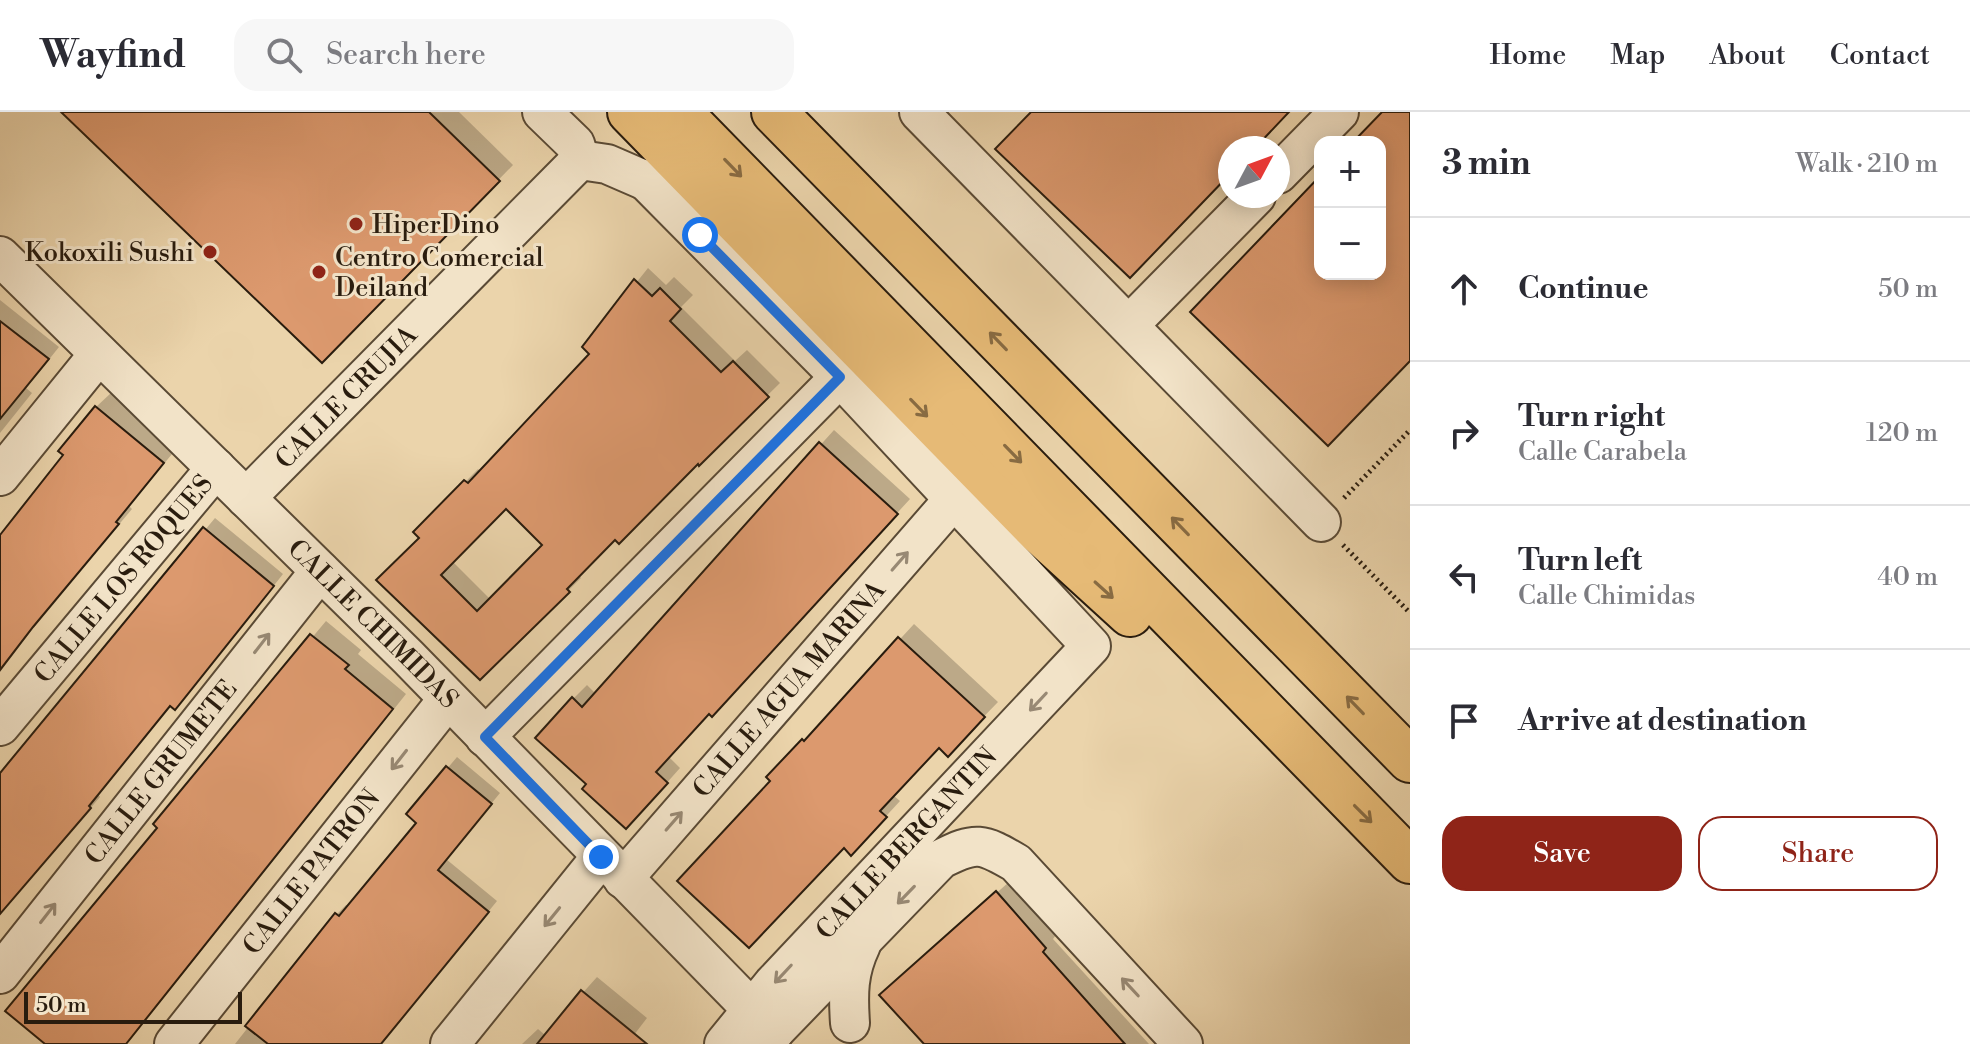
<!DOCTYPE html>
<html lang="en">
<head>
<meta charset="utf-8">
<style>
  :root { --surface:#fff; --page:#f7f7f7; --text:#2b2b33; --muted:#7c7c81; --line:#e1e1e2; --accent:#8f2418 }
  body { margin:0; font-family:"Libre Bodoni",serif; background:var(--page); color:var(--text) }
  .controls { position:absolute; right:24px; top:24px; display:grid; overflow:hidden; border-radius:16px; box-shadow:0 4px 20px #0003 }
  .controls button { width:72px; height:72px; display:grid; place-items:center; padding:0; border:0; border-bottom:2px solid var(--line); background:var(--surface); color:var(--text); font:40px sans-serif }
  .compass { position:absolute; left:1218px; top:24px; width:72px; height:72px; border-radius:50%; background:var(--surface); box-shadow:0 4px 20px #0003; rotate:49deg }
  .scale { position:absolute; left:24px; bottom:20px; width:218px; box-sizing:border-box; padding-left:8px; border:4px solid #291c0e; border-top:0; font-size:22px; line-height:28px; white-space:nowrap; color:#291c0e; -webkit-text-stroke:6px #f2e3c8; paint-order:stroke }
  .stop { position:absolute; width:24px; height:24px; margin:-18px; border:6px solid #1a73e8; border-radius:50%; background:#fff }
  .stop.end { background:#1a73e8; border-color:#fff; box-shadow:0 2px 8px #0008 }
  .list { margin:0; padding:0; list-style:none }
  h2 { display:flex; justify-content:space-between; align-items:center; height:104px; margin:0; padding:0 32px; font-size:34px }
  h2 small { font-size:26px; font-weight:400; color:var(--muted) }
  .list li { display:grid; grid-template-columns:52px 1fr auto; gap:24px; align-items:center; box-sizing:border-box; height:144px; padding:0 32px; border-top:2px solid var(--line) }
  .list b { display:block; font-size:30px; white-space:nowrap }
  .list p { margin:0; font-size:26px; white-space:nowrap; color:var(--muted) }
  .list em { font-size:26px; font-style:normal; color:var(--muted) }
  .actions { display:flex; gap:16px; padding:24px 32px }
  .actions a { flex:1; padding:18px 0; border:2px solid var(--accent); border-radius:24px; text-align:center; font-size:28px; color:var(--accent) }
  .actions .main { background:var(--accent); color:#fff }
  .icon { flex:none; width:44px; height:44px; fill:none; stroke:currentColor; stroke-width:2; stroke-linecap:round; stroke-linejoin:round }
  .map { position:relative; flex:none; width:1410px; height:932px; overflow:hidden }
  header { display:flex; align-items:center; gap:48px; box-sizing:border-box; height:112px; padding:0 40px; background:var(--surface); border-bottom:2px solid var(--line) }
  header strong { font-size:38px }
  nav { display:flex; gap:44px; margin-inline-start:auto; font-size:28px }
  .search { width:560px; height:72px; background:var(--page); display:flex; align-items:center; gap:20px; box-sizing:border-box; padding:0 28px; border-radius:24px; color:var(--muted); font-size:30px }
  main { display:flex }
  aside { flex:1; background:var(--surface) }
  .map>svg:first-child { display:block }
  .shadow { fill:#0003; fill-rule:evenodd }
  .building { fill:#dc996e; stroke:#291c0e; stroke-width:2; fill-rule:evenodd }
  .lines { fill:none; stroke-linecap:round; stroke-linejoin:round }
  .minor-casing { stroke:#5a4a35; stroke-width:42 }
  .highway-casing { stroke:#291c0e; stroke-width:48 }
  .path { stroke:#291c0e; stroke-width:5; stroke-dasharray:2 4; stroke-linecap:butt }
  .minor { stroke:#f2e3c8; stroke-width:38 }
  .highway { stroke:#e6ba76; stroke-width:44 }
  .oneway { stroke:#886b42 }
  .oneway2 { stroke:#988974 }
  .route { stroke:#1a73e8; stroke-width:10 }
  .poi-dot { fill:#8f2418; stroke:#f2e3c8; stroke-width:3 }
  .labels { text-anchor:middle; stroke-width:6; stroke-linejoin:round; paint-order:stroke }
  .poi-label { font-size:26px; fill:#291c0e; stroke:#f2e3c8; text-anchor:start }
  .street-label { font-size:26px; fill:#291c0e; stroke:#f2e3c8 }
</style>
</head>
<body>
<header>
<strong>Wayfind</strong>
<div class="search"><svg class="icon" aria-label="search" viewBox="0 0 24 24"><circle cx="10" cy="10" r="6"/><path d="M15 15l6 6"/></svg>Search here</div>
<nav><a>Home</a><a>Map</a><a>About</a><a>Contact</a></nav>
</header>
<main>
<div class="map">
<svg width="1410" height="932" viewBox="0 0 1410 932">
  <rect width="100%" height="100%" fill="#ebd4ab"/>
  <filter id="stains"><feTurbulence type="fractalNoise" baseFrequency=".0025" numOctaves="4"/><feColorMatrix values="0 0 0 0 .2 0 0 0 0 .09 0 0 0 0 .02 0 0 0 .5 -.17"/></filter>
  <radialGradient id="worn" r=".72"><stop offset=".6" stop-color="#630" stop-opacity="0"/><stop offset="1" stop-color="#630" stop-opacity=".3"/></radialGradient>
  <g class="shadow">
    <path d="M64 0H459L513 53 322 249Z"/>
    <path d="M648 156 666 173 674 165 693 183 681 195 735 249 747 238 780 271 699 351 698 350 615 425 579 463 581 466 480 566 421 425 416 420 478 357 481 360 592 242 585 235ZM506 394 545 433 491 488 452 449Z"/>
    <path d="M0 188 59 235 26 276 32 281 0 321Z"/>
    <path d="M111 281 177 336 129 394 132 397 47 498 0 560V426L66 343 96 295Z"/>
    <path d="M834 318 910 387 726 588 710 600 669 645 680 656 640 701 589 672 573 587 587 573 596 582Z"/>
    <path d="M215 406 283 462 186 585 171 593 98 682 100 685 0 802V664Z"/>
    <path d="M326 509 361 538 358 542 406 582 127 932H47L160 716 156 712Z"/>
    <path d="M914 512 998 590 962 627 939 634 894 684 900 689 866 726 769 665 818 614 819 615Z"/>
    <path d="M457 645 500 681 446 747 497 789 381 932H235L337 802 346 793 349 795 419 710 409 702Z"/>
    <path d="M1009 770 1056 823 1053 827 1149 932H941L893 872Z"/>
    <path d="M597 865 647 906 627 932H522L538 917 545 923Z"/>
  </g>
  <g class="building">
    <path d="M61 0H429L500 69 322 251Z"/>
    <path d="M1031 0H1289L1255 36H1230V62L1130 166 995 37Z"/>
    <path d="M1382 0H1410V249L1328 334 1190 200 1320 64V162H1380V30H1353Z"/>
    <path d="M634 167 652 184 660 176 681 197 670 209 721 260 733 249 769 285 699 354 698 352 619 432 615 428 567 477 570 480 480 568 376 468 419 426 413 420 464 368 468 371 589 242 582 235ZM506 397 542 433 477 499 441 463Z"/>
    <path d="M0 209 49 247 0 307Z"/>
    <path d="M95 294 164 351 116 410 119 412 33 515 0 558V423L63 343 58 339Z"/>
    <path d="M819 330 898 402 712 605 709 602 656 660 668 671 626 717 582 677 586 672 535 626 572 585 582 595Z"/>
    <path d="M203 415 274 474 175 598 170 594 89 694 91 696 0 802V661Z"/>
    <path d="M310 522 349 553 345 557 393 597 126 932H45L5 899 157 716 153 712Z"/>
    <path d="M898 525 985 605 948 645 939 636 880 699 887 705 851 744 844 736 749 836 677 769 770 669 766 665 802 627 804 629Z"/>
    <path d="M446 654 492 692 438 758 489 800 381 932H268L245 914 335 801 339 804 416 711 406 702Z"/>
    <path d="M996 779 1046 836 1043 840 1125 932H924L879 883Z"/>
    <path d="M581 878 647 932H537Z"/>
  </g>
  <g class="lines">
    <g class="minor-casing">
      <g id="minor">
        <path d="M542 0 575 32 580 48"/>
        <path d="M919 0 1321 410"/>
        <path d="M580 48 607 52 667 78"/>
        <path d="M1278 62 1339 0"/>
        <path d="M644 67 840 265 1091 534 773 872 724 932"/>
        <path id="s1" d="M0 144 408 545 774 920"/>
        <path d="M1129 213 1256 84"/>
        <path d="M0 364 99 242"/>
        <path id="s2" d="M246 386 580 48"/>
        <path id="s3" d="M0 614 216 356"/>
        <path d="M485 625 840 265"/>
        <path id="s4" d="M623 767 954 387"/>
        <path id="s5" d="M0 862 320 459"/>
        <path d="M850 911C848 882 848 860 861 833"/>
        <path id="s6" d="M174 932 448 587"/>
        <path d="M450 932 601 745"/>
        <path d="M762 932 941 747C976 729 982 731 1016 751L1183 932"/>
      </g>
    </g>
    <g class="highway-casing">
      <g id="highway">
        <path d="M630 0 1039 419 1130 502"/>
        <path d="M679 0 1410 749"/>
        <path d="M774 0 1410 648"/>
      </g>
    </g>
    <g class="path">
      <path d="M1344 386 1410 318"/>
      <path d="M1343 433 1410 501"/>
    </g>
    <use href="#minor" class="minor"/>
    <use href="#highway" class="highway"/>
  </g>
  <defs><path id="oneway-shaft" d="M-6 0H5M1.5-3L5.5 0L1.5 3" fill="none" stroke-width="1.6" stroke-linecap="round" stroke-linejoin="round" transform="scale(2)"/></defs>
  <g class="oneway">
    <use href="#oneway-shaft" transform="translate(733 56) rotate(46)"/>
    <use href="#oneway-shaft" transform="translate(998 229) rotate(-134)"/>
    <use href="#oneway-shaft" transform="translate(919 296) rotate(46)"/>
    <use href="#oneway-shaft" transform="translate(1013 342) rotate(46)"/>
    <use href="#oneway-shaft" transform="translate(1180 414) rotate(-134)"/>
    <use href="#oneway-shaft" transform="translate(1104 478) rotate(42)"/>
    <use href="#oneway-shaft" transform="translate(1355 593) rotate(-134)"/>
    <use href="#oneway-shaft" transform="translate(1363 702) rotate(45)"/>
  </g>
  <g class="oneway2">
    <use href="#oneway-shaft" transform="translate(900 449) rotate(-49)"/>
    <use href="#oneway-shaft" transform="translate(262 531) rotate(-52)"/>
    <use href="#oneway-shaft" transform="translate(1038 590) rotate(133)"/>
    <use href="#oneway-shaft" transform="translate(399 648) rotate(128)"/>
    <use href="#oneway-shaft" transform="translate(674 709) rotate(-49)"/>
    <use href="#oneway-shaft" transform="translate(906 783) rotate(134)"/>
    <use href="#oneway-shaft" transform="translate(48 801) rotate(-52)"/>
    <use href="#oneway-shaft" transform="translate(552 805) rotate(129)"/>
    <use href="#oneway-shaft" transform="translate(783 862) rotate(133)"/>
    <use href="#oneway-shaft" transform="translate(1130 875) rotate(-133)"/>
  </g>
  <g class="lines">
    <path class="route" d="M601 745 485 625 840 265 700 123"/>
  </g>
  <g class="poi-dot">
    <circle cx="356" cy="112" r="8"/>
    <circle cx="210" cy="140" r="8"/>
    <circle cx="319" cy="160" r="8"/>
  </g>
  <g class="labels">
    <g class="poi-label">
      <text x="372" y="121">HiperDino</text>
      <text x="194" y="149" text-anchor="end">Kokoxili Sushi</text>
      <text x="335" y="154">Centro Comercial<tspan x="335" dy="30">Deiland</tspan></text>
    </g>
    <g class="street-label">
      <text dy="9" stroke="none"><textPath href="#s2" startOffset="142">CALLE CRUJIA</textPath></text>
      <text dy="9" stroke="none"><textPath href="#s3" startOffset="192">CALLE LOS ROQUES</textPath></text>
      <text dy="9" stroke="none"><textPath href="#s1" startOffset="524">CALLE CHIMIDAS</textPath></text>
      <text dy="9" stroke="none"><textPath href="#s4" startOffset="252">CALLE AGUA MARINA</textPath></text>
      <text dy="9" stroke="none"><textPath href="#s5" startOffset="258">CALLE GRUMETE</textPath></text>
      <text transform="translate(906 731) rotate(-47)" y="9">CALLE BERGANTIN</text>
      <text dy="9" stroke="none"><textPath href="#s6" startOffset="220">CALLE PATRON</textPath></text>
    </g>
  </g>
  <rect width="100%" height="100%" filter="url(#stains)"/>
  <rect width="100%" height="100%" fill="url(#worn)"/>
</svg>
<div class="controls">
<button>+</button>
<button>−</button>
</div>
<svg class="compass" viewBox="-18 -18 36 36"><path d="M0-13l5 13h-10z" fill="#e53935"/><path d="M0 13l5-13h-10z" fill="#7c7c81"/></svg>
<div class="scale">50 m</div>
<div class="stop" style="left:700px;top:123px"></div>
<div class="stop end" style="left:601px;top:745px"></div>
</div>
<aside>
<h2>3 min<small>Walk · 210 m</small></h2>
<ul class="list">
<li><svg class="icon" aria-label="ahead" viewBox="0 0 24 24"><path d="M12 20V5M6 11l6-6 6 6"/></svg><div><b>Continue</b></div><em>50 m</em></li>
<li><svg class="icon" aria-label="right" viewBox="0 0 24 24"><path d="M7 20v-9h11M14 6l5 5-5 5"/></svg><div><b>Turn right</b><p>Calle Carabela</p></div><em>120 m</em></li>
<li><svg class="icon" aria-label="left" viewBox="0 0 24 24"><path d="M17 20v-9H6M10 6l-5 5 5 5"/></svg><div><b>Turn left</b><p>Calle Chimidas</p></div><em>40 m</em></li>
<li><svg class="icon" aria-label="arrive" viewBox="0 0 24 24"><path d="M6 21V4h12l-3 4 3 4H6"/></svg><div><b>Arrive at destination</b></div></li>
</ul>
<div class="actions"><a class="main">Save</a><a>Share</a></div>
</aside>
</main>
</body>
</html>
